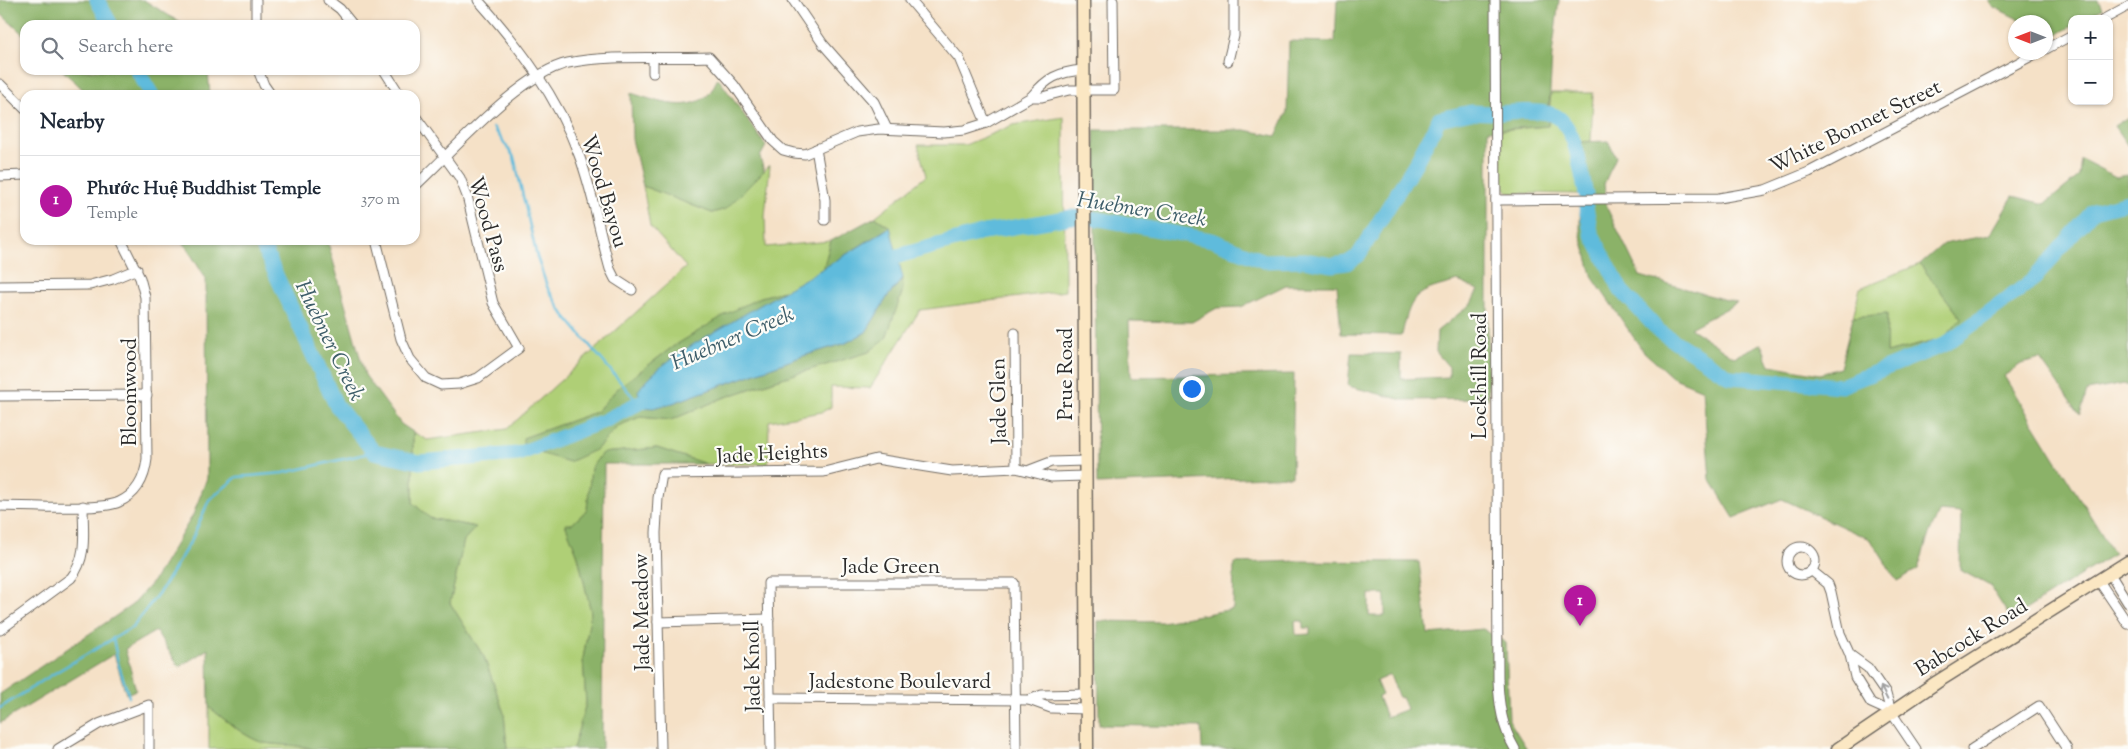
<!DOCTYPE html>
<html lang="en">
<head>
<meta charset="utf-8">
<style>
  :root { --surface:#fff; --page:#f6f6f7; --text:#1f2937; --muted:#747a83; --line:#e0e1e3; --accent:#b5179e }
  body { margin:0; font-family:"Sorts Mill Goudy",serif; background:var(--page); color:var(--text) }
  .controls { position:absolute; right:15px; top:15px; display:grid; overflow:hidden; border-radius:10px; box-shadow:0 1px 4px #0004 }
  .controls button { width:45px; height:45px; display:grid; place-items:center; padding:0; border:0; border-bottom:1px solid var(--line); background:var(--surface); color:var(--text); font:25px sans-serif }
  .compass { position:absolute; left:2008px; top:15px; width:45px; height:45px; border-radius:50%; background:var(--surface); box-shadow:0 1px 4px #0004; rotate:270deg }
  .you { position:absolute; left:1191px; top:388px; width:18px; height:18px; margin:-12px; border:4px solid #fff; border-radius:50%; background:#1a73e8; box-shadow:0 0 0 8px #1a73e833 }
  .badge { display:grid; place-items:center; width:32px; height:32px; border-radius:50%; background:var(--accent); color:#fff; font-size:16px; font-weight:700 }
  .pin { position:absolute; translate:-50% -41px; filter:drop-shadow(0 1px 2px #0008) }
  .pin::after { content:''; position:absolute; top:26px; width:18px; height:15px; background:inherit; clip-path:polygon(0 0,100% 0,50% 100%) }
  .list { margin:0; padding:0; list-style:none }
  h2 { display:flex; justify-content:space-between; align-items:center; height:65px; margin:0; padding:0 20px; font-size:21px }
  h2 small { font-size:16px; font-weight:400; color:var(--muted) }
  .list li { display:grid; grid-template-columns:32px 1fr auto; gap:15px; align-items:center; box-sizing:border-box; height:90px; padding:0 20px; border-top:1px solid var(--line) }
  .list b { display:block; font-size:19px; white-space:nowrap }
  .list p { margin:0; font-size:16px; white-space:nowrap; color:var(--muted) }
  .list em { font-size:16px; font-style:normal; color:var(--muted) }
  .icon { flex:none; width:28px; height:28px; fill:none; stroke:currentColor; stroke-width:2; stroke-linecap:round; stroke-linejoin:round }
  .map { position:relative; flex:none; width:2128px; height:749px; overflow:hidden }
  .search { position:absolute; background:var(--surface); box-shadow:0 1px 4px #0004; left:20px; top:20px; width:400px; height:55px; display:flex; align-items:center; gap:12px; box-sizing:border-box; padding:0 18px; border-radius:15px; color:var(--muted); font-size:19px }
  .panel { position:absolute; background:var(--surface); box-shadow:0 1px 4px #0004; left:20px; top:90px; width:400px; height:155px; border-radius:15px }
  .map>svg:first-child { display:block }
  .green { fill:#afcf76; stroke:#6d7d50 }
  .forest { fill:#8bb267; stroke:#5b6e49; fill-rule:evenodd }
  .water { fill:#5ebbdc; stroke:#447384 }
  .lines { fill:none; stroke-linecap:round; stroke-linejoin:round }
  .stream { stroke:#5ebbdc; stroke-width:2.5 }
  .river { stroke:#5ebbdc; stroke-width:15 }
  .street-casing { stroke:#726b62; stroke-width:11 }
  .secondary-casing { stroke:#726b62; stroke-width:15 }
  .street { stroke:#fff; stroke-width:9 }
  .secondary { stroke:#fbe7c3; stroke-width:12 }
  .oneway { stroke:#a0a0a0 }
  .labels { text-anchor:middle; stroke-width:4.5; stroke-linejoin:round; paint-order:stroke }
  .street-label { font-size:21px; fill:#2b2b2b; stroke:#fdfcf7 }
  .water-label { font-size:22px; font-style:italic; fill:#3d5d69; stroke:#fdfcf7 }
</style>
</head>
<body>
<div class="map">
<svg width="2128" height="749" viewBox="0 0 2128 749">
  <rect width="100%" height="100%" fill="#fdfcf7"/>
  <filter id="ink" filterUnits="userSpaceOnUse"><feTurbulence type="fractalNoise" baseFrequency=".02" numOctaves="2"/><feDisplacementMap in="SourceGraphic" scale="10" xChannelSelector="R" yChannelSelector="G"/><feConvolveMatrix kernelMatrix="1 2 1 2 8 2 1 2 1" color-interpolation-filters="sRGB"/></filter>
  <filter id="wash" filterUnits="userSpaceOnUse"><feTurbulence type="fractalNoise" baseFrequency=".0096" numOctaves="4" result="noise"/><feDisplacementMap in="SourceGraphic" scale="20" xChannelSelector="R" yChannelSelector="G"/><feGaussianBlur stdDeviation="1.12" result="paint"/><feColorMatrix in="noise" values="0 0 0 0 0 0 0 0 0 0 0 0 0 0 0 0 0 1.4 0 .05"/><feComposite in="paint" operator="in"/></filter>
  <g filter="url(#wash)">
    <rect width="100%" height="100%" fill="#f5e1c7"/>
    <g class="green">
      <path d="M1551 93H1593L1591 141 1581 142 1580 194 1509 193 1502 185 1500 130 1548 126Z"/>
      <path d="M1064 117 1065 291 920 310 870 388 831 387V407L822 412 769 421 768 464H706L657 448 602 453 591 469 587 510 572 524 566 525 578 556 591 612 583 659 586 703 573 749H507L504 713 484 657 450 603 464 540 475 527 430 518 413 503V432L427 440 507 429 686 267 650 226 643 186 712 213 726 209 770 165 765 216 766 247 831 241 823 269 787 290 761 297 674 346 619 387 596 412 523 438 597 449 618 426 640 417 671 420 723 398 782 378 869 352 894 313 902 293 890 227 875 217 926 176 918 145H965L1013 125Z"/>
      <path d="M1920 264 1961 318 1943 339 1886 353 1887 314 1853 317 1860 288Z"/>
      <path d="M209 707C223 718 248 740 265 743 282 746 297 744 313 749H209Z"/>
    </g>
    <g class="forest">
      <path d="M0 0H144L184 25H25V36L0 13Z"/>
      <path d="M1337 0H1559L1552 55 1548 126 1488 130V399L1403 400 1348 386 1351 353 1401 354V379L1449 377V367L1436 352 1437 331 1471 304 1478 290 1458 281C1417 292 1411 292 1402 335L1341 334 1337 285H1286L1241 307 1217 308 1192 322 1129 321 1131 377 1294 374 1292 476 1097 484 1094 130H1245L1276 136 1287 112 1289 41 1335 42Z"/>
      <path d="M1989 0H2098L2102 9 2084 19H2072V26L2052 37 2046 33V22H2024L1992 6Z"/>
      <path d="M62 70H208L210 95H89Z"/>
      <path d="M718 78 766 146 760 157 764 171 726 209 712 213 643 186 632 139 631 93C654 100 687 114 708 95 712 91 715 83 718 78Z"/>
      <path d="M2128 117V146L2114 126Z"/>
      <path d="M1608 141 1616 157 1604 184 1607 208 1640 276 1737 303 1690 328 1734 357 1761 344 1770 365 1820 374 1840 368 1853 317 1887 314 1886 353 1943 339 1961 318 1920 264 1943 244 1990 235 2013 196 2045 204 2079 176 2081 159 2116 177 2128 175V386L2124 384 2087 391 2080 415 2040 359 2021 364 2004 376 2114 554 2011 619 1990 586 1960 570 1961 513 1940 511 1930 531 1918 569 1897 581 1871 540 1782 499 1734 518 1710 479 1703 390 1672 377 1643 351 1593 278 1580 232 1581 142Z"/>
      <path d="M875 217 890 227 823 269 831 241Z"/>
      <path d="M182 240H325L329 246 365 375 401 424 413 432V503L430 518 476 527 464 540 450 603 484 657 504 713 507 749H313C297 744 282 746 265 743 248 740 223 718 209 707L208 649 179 667 156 631 125 649 136 690 126 694 114 654 0 723V694L132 605 154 580 193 515 207 478 206 279Z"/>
      <path d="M903 278 902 293 886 338 869 352 782 378 723 398 671 420 640 417 618 426 597 449 569 462 523 448V438L596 412 619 387 674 346 728 313 761 297 787 290 693 345 659 370 673 403 803 356 846 343 866 332 888 296Z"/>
      <path d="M657 448 706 464H604L602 749H573L586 703 583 659 591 612 578 556 565 524H572L587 510 591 468 602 453Z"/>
      <path d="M1298 561 1419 562 1428 634 1483 629 1506 643 1509 720 1527 749H1202L1201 727 1099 725 1098 621 1162 622 1233 609 1234 563ZM1369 594H1385V616H1369ZM1295 621H1303V628H1310V634L1296 635ZM1390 675 1399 698 1402 697 1407 709 1386 717 1378 697 1382 695 1376 681Z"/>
    </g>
    <path class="water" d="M890 227 903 278 888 296 866 332 846 343 803 356 673 403 653 408 643 407 638 391C657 363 701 340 730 323 783 291 838 261 890 227Z"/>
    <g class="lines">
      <g class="stream">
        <path d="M493 127 514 157 537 257 548 289 564 315 639 404"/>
        <path d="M113 638 118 663 129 697"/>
        <path d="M0 708 58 671 133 627 163 587 192 539 209 500 237 477 283 473 374 452"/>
      </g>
      <g class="river">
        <path d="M97 0 111 25"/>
        <path d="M137 70 152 95"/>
        <path d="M1502 113C1514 111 1545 110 1556 116 1576 127 1581 173 1586 194"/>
        <path d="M1586 207 1591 232 1621 290 1659 331 1730 377 1841 386 1946 344 2033 280 2093 211 2128 202"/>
        <path d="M260 240 336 405 374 452 419 462 518 454 604 421 658 393"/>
        <path d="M883 267 898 256 985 232 1071 217 1099 219 1212 240 1264 261 1304 260 1332 265 1347 263 1358 256 1415 164 1439 119 1471 112 1490 113"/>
      </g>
    </g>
  </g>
  <g filter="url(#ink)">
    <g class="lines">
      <g class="street-casing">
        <g id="street">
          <path d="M256 0V25"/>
          <path d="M328 0 340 9 353 25"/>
          <path d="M478 0C520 47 557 96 579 155 593 192 599 231 610 269L615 279 632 290"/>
          <path d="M793 0 823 44 874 102 887 129"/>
          <path d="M910 0 959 58 986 123"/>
          <path d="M1495 0 1498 680C1499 705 1502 727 1515 749"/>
          <path d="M2104 19 2128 6"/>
          <path d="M2046 49 2072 35"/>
          <path d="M653 59V73"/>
          <path d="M1228 61 1234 36V0"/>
          <path d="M258 70 264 85 271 95"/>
          <path d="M384 70 400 95"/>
          <path d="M0 84 25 109"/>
          <path d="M1031 97C1047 78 1058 72 1083 70"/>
          <path d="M816 149 825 200V220"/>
          <path d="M0 176 25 175"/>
          <path d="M415 186C452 152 521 73 568 63 610 54 665 59 709 57L734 85 773 141 783 150 794 153 805 154 857 132 879 129 944 132 964 130 986 123 1031 97H1042L1069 90H1114L1113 0"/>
          <path d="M1496 200 1719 198 1765 190 1809 172 2039 52"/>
          <path d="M376 240 401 339 410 359 426 378 441 385 459 384 478 378 519 348 493 303 467 196 460 178 415 116"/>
          <path d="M0 286 90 285 113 279 137 269"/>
          <path d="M1015 333 1016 468"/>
          <path d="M0 396 147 395"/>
          <path d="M1030 470 1051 462 1085 461"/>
          <path d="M0 506C24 506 101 511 119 502 137 494 145 477 147 459L145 297 140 278 121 240"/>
          <circle cx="1801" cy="561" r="14"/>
          <path d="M1812 571 1828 584 1831 592 1840 633 1850 655 1855 677 1871 703 1891 712"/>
          <path d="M2110 574 2128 603"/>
          <path d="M2099 581 2128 624"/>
          <path d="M658 622 769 619"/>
          <path d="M0 630 71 578C88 557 83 531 83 506"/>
          <path d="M1850 655 1868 668 1886 694 1891 712 1916 749"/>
          <path d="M770 698 1029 700 1042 695 1087 694"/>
          <path d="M1029 700 1051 708 1087 709"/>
          <path d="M58 749 99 724 149 705V749"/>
          <path d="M661 749 656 533 658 498 662 474 824 472 876 459 952 471 1016 468 1051 477 1085 476"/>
          <path d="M771 749 768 583H1014L1016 749"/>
          <path d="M1972 749 2039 706 2067 749"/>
        </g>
      </g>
      <g class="secondary-casing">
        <g id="secondary">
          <path d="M1083 0 1087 749"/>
          <path d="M1838 749 1937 682 2128 562"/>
        </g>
      </g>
      <use href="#street" class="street"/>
      <use href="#secondary" class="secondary"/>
    </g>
    <defs><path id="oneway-shaft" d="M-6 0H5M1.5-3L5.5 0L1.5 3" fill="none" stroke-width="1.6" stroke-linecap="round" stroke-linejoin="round" transform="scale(1.25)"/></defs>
    <use class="oneway" href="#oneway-shaft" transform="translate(1884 693) rotate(-117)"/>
  </g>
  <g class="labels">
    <g class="street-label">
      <text transform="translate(1855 126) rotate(-26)" y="7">White Bonnet Street</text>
      <text transform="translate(605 191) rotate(73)" y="7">Wood Bayou</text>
      <text transform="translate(489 224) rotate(74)" y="7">Wood Pass</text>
      <text transform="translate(1065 374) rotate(-90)" y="7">Prue Road</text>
      <text transform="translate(1479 376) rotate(-90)" y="7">Lockhill Road</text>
      <text transform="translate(129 392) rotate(-90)" y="7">Bloomwood</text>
      <text transform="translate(998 401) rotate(-91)" y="7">Jade Glen</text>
      <text transform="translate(772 453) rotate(-3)" y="7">Jade Heights</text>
      <text x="891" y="573">Jade Green</text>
      <text transform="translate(641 612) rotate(-91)" y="7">Jade Meadow</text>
      <text transform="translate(1971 637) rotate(-32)" y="7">Babcock Road</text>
      <text transform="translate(752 666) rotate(-91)" y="7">Jade Knoll</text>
      <text x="900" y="688">Jadestone Boulevard</text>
    </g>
    <g class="water-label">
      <text transform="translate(1142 208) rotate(9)" y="8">Huebner Creek</text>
      <text transform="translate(732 337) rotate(-23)" y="8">Huebner Creek</text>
      <text transform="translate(331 340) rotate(64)" y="8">Huebner Creek</text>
    </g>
  </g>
</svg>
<div class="controls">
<button>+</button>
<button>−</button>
</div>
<svg class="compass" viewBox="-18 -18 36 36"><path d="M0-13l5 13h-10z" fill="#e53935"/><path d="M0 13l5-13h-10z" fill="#747a83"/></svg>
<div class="you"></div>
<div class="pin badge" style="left:1580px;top:626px">1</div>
<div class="search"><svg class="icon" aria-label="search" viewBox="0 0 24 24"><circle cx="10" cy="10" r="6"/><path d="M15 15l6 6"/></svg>Search here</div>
<section class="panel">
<h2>Nearby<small></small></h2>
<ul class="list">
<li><span class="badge">1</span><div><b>Phước Huệ Buddhist Temple</b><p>Temple</p></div><em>370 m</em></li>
</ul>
</section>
</div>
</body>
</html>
